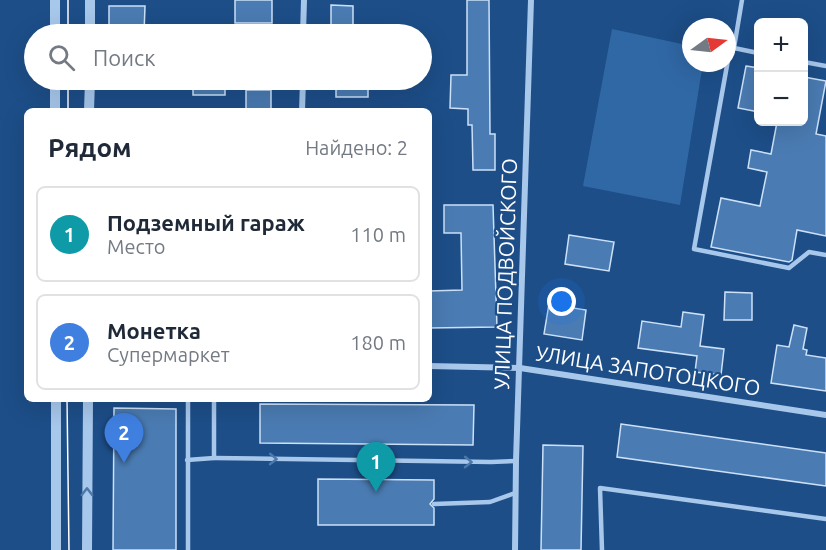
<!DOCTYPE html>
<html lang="ru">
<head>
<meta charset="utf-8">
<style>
  :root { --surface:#fff; --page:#f6f6f7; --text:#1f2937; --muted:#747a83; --line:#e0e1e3; --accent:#82734c }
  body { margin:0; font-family:Ubuntu,sans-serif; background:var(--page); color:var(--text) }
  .controls { position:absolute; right:18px; top:18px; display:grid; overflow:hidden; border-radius:9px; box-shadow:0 6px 24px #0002 }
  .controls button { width:54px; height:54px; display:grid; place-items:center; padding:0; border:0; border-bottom:2px solid var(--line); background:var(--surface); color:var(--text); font:30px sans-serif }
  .compass { position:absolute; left:682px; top:18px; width:54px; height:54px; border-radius:50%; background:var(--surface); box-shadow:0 6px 24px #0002; rotate:75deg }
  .you { position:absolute; left:562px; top:302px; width:21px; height:21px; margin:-15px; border:4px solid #fff; border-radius:50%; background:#1a73e8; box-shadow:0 0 0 9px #1a73e833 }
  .badge { display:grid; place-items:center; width:39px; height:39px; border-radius:50%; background:var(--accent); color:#fff; font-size:20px; font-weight:700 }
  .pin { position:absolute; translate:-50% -50px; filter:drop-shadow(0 2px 3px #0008) }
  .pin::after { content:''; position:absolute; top:32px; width:21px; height:18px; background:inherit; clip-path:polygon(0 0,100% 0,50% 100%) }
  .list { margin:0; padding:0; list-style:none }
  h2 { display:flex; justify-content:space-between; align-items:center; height:78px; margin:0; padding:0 24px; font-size:26px }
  h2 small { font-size:20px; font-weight:400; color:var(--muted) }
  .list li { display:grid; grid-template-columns:39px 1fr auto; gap:18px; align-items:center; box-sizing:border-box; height:96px; margin:0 12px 12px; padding:0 12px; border:2px solid var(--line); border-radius:9px }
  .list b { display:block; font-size:22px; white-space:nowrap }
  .list p { margin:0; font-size:20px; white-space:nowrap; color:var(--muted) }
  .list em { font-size:20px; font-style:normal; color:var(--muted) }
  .icon { flex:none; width:33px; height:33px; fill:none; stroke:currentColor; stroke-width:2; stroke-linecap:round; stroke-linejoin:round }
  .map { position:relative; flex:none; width:826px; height:550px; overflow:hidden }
  .search { position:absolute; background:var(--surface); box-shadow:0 6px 24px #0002; left:24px; top:24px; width:408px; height:66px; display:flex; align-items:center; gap:15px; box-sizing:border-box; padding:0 21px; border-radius:33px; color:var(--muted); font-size:22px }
  .panel { position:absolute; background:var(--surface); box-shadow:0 6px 24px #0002; left:24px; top:108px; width:408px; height:294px; border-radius:9px }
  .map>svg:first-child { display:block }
  .green { fill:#3068a6 }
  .building { fill:#4a7bb2; stroke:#cce1f8; stroke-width:1.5 }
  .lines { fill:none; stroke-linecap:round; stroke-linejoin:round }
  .service { stroke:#a7c7eb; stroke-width:4.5 }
  .minor { stroke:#a7c7eb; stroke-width:6 }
  .tertiary { stroke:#a7c7eb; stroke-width:10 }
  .tram { stroke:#fff; stroke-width:1.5 }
  .oneway { stroke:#4d78ab }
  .labels { text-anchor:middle; stroke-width:4.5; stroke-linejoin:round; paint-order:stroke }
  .street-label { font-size:21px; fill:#fff; stroke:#1d4e88 }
</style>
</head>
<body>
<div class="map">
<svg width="826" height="550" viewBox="0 0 826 550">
  <rect width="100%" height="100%" fill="#1d4e88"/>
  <path class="green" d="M612 29 691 46V63H703L680 205 583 186Z"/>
  <g class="building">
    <rect x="235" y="0" width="37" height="23"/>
    <path d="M467 0H489L490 134H495V170H473L472 125H468V109L450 108 451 75H467Z"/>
    <path d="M331 5 353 6V33H331Z"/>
    <path d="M109 6H145L144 34H109Z"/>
    <path d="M746 66 759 68V112L738 108Z"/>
    <path d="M804 77 826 81 816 134 826 136V236L797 230 792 260 789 262 711 247 721 198 760 206 767 172 748 168 751 150 771 154 777 122H804Z"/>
    <rect x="193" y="80" width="32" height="15"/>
    <rect x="336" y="80" width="32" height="17"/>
    <rect x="246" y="90" width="25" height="21"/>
    <path d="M444 205H493L497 327 429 328V291L462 290 461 233H444Z"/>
    <path d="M569 235 614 242 609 271 565 264Z"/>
    <path d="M725 292 752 293V320H724Z"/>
    <path d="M549 304 586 310 582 340 544 334Z"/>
    <path d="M683 312 704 315 700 346 724 349 721 375 695 372 697 356 638 348 642 321 681 327Z"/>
    <path d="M794 325 807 328 803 349 807 350 806 355 826 358V391L771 383 777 345 789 347Z"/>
    <path d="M260 404 474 405 473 445 260 443Z"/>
    <path d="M114 408 176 409V550H113Z"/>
    <path d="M621 424 826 453V486L617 457Z"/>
    <path d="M543 445 583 446 581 550H541Z"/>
    <path d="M318 479 434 480V499L430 504 434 508V525H318Z"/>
  </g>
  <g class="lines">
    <g class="service">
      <path d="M742 0 734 48 728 60 694 249 789 268 809 252 826 255"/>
      <path d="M734 48 758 53"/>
      <path d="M804 62 826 66"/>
      <path d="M188 399V550"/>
      <path d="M214 458 491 462 516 461"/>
      <path d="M187 460 214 458V399"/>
      <path d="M434 504 490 502 515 493"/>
      <path d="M602 550 600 488 826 519"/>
    </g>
    <g class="minor">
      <path d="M303 34 304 0"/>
      <path d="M302 111 303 80"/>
      <path d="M429 366 520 368 826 415"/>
      <path d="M515 550 516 461 531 0"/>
    </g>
    <g class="tertiary">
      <path d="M55 0V34"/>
      <path d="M90 34V0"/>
      <path d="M55 80V111"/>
      <path d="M89 111 90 80"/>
      <path d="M56 399V550"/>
      <path d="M87 550 88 399"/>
    </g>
    <g class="tram">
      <path d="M68 34V0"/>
      <path d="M68 111V80"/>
      <path d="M67 399 69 550"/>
    </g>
  </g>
  <defs><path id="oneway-chevron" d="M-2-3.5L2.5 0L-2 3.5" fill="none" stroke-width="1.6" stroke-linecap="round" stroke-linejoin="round" transform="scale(1.5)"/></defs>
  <g class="oneway">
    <use href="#oneway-chevron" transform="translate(273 459) rotate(1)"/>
    <use href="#oneway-chevron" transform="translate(468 462) rotate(1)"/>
    <use href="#oneway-chevron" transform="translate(87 492) rotate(-90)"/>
  </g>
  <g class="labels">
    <g class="street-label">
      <text transform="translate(506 274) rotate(-88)" y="7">УЛИЦА ПОДВОЙСКОГО</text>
      <text transform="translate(648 371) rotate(9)" y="7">УЛИЦА ЗАПОТОЦКОГО</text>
    </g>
  </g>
</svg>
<div class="controls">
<button>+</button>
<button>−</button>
</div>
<svg class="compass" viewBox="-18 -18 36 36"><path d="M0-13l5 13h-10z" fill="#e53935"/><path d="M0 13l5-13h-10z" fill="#747a83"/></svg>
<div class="you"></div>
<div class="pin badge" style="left:376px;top:492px;background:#0f9aa8">1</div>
<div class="pin badge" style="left:124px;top:463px;background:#3f7fe0">2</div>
<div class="search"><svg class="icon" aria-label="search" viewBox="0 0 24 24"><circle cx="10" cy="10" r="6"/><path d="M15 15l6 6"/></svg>Поиск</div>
<section class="panel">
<h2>Рядом<small>Найдено: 2</small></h2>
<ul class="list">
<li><span class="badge" style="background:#0f9aa8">1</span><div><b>Подземный гараж</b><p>Место</p></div><em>110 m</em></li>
<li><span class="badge" style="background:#3f7fe0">2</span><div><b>Монетка</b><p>Супермаркет</p></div><em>180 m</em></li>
</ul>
</section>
</div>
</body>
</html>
